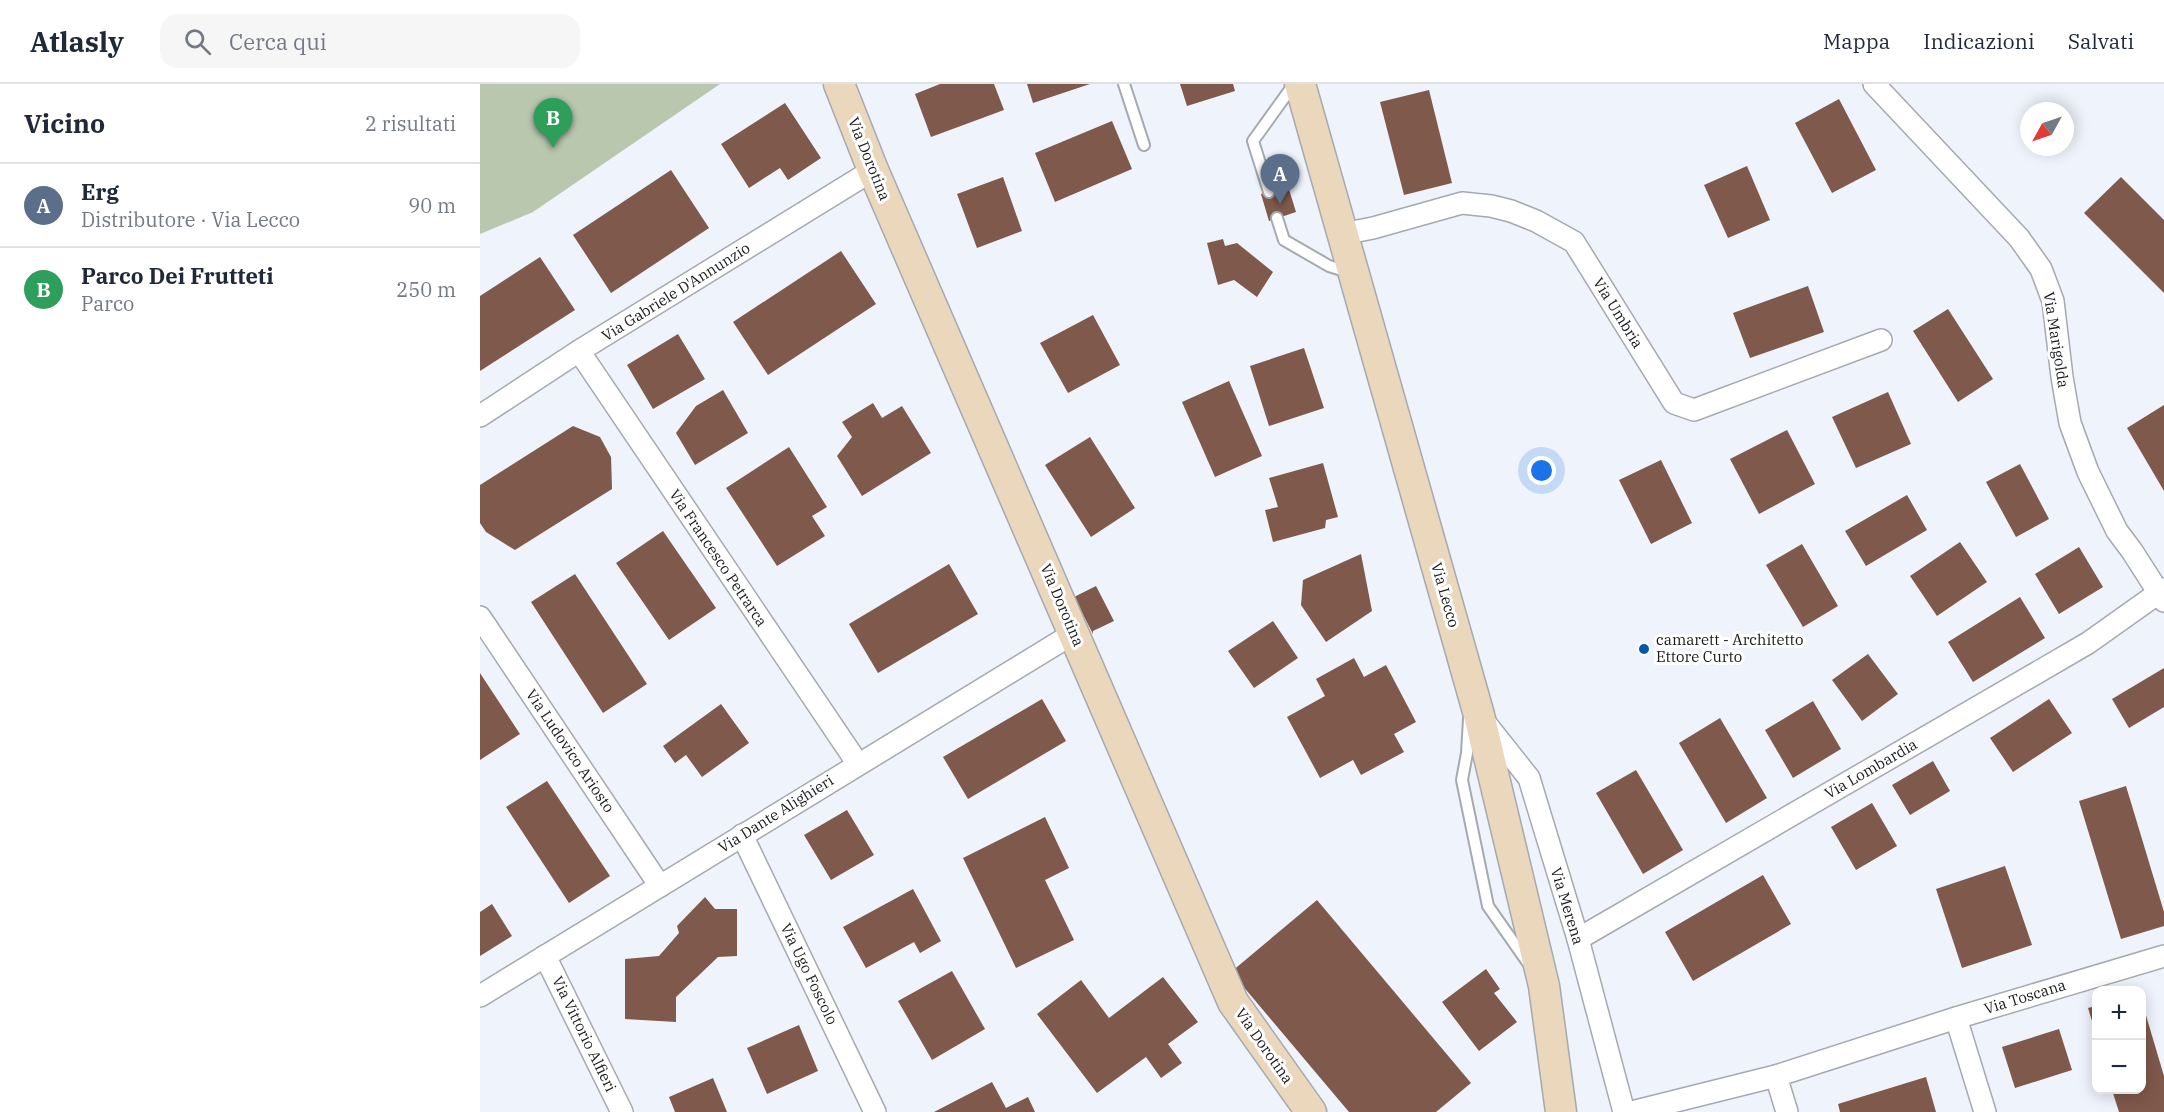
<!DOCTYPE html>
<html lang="it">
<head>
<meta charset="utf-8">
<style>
  :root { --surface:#fff; --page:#f6f6f7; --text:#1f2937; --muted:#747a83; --line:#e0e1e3; --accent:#111827 }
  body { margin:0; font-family:"IBM Plex Serif",serif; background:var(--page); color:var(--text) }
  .controls { position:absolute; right:18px; bottom:18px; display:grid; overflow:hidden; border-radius:12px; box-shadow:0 3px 15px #0003 }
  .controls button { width:54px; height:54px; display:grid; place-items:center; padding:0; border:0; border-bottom:2px solid var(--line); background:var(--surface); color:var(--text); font:30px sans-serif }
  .compass { position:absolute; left:1540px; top:18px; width:54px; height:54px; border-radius:50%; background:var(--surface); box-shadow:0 3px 15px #0003; rotate:230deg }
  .you { position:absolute; left:1062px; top:387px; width:21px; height:21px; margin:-15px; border:4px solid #fff; border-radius:50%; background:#1a73e8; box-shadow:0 0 0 9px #1a73e833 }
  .badge { display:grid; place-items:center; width:39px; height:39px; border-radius:50%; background:var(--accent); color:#fff; font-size:20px; font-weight:700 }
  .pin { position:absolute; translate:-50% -50px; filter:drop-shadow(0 2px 3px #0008) }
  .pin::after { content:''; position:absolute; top:32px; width:21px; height:18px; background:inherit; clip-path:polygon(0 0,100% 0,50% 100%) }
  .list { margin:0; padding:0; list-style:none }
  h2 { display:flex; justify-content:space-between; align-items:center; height:78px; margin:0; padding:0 24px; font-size:26px }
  h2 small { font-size:20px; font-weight:400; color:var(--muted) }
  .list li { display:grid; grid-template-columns:39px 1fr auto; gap:18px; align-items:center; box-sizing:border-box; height:84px; padding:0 24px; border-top:2px solid var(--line) }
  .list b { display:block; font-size:22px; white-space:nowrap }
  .list p { margin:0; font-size:20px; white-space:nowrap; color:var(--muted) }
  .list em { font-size:20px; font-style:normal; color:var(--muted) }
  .icon { flex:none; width:33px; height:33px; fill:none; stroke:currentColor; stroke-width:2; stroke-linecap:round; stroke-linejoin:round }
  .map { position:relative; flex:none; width:1684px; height:1028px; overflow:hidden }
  header { display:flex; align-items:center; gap:36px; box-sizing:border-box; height:84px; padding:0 30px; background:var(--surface); border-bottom:2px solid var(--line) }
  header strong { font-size:28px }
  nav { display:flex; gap:33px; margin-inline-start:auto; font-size:21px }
  .search { width:420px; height:54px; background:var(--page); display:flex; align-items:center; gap:15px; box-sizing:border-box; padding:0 21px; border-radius:18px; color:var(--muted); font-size:22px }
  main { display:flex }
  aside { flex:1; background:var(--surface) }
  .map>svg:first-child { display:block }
  .green { fill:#b9c7af }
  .building { fill:#7f594b }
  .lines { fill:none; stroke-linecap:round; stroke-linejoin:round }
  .lane-casing { stroke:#a5a9b0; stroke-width:14 }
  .street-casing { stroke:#a5a9b0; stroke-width:24 }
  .secondary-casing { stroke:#a5a9b0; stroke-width:33 }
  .lane { stroke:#fff; stroke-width:10 }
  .street { stroke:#fff; stroke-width:21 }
  .secondary { stroke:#ead7bc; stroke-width:30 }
  .poi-dot { fill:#0058a6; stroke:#fff; stroke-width:2 }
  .labels { text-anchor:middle; stroke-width:6; stroke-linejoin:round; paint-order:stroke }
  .street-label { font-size:15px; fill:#181a1c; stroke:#fff }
  .poi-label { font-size:15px; fill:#181a1c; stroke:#fff; text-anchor:start }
</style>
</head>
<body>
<header>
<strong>Atlasly</strong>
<div class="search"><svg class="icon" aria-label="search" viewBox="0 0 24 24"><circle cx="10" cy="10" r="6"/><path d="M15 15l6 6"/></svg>Cerca qui</div>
<nav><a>Mappa</a><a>Indicazioni</a><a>Salvati</a></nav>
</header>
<main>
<aside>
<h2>Vicino<small>2 risultati</small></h2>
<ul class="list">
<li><span class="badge" style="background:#5c6f8a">A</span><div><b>Erg</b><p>Distributore · Via Lecco</p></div><em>90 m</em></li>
<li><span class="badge" style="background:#2e9e5b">B</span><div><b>Parco Dei Frutteti</b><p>Parco</p></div><em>250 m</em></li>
</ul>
</aside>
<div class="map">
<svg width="1684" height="1028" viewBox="0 0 1684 1028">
  <rect width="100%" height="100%" fill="#eff3fb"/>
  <path class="green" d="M0 0H240L53 128 0 150Z"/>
  <g class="building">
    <path d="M460 0H514L524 26 451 53 435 10Z"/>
    <path d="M547 0H610L553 19Z"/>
    <path d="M700 0H753L755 7 707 22Z"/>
    <path d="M949 6 972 99 924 111 900 18Z"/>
    <path d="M1359 15 1396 86 1352 109 1315 39Z"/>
    <path d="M305 19 341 74 308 96 300 84 269 104 241 60Z"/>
    <path d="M632 37 652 85 575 118 555 69Z"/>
    <path d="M1267 82 1290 136 1248 154 1224 101Z"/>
    <path d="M191 86 229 144 131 209 93 151Z"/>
    <path d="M523 93 542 147 497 164 477 110Z"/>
    <path d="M1641 93 1684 136V209L1604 129Z"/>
    <path d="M808 102 816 128 789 137 781 110Z"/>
    <path d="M743 155 745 162 757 159 793 188 777 213 754 196 738 201 727 159Z"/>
    <path d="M361 167 396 220 288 291 253 238Z"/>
    <path d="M60 173 95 226 0 287V212Z"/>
    <path d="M1328 202 1344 248 1270 274 1253 229Z"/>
    <path d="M1468 225 1513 295 1478 318 1433 247Z"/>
    <path d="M613 231 640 281 588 309 560 259Z"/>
    <path d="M198 250 225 295 173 325 147 281Z"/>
    <path d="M824 264 844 324 789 342 770 282Z"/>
    <path d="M749 297 782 372 735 393 702 318Z"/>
    <path d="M243 306 268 349 215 381 196 349 216 322Z"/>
    <path d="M1408 308 1431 360 1376 384 1352 333Z"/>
    <path d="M393 319 402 334 422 322 451 369 382 412 357 372 372 353 362 338Z"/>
    <path d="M1684 321V407L1647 344Z"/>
    <path d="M93 342 120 353 131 373 132 405 35 466 6 448 0 439V401Z"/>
    <path d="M1307 346 1335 400 1279 430 1250 375Z"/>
    <path d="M610 353 655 424 611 453 565 381Z"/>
    <path d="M309 363 347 423 332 432 345 452 297 482 246 404Z"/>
    <path d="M1181 376 1212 439 1171 460 1139 396Z"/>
    <path d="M843 379 858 433 846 436 845 444 793 458 785 426 798 423 789 394Z"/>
    <path d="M1540 380 1569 435 1536 453 1506 398Z"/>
    <path d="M1427 411 1447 446 1386 482 1365 447Z"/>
    <path d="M183 447 236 524 189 556 136 479Z"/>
    <path d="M1480 458 1507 498 1457 532 1430 492Z"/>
    <path d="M1322 460 1358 522 1323 543 1286 481Z"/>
    <path d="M1599 463 1623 503 1579 530 1555 490Z"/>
    <path d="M881 470 892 527 846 558 821 521 823 496Z"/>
    <path d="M469 480 498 530 398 589 369 540Z"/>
    <path d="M95 490 167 600 123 629 51 518Z"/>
    <path d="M616 502 634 537 613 547V550L594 513Z"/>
    <path d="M1540 513 1565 554 1493 598 1468 558Z"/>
    <path d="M793 537 818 574 774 604 748 567Z"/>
    <path d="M1388 570 1418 610 1382 637 1352 596Z"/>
    <path d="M874 574 884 593 906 581 936 638 914 650 924 668 881 691 873 676 840 694 807 633 845 612 836 595Z"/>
    <path d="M1684 584V623L1649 644 1632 615Z"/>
    <path d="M0 589 40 650 0 676Z"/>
    <path d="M562 615 586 657 488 715 463 673Z"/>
    <path d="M1569 615 1592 649 1533 688 1510 654Z"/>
    <path d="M1333 617 1361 665 1313 694 1285 646Z"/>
    <path d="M241 620 269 659 222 693 206 671 195 679 183 662Z"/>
    <path d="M1240 634 1287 714 1246 739 1199 659Z"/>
    <path d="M1453 677 1470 707 1430 731 1412 701Z"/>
    <path d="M1156 686 1203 766 1163 790 1116 709Z"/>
    <path d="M67 697 130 792 89 819 26 723Z"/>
    <path d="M1646 702 1684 828V842L1641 855 1599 717Z"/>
    <path d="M1392 719 1417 762 1376 786 1351 743Z"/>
    <path d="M367 726 394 771 351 796 324 751Z"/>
    <path d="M565 733 589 784 565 796 594 856 536 884 483 774Z"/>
    <path d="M1525 782 1552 861 1482 884 1456 805Z"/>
    <path d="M1283 791 1311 840 1213 897 1185 848Z"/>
    <path d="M433 805 461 857 440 869 434 858 386 884 363 843Z"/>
    <path d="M225 813 235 825H257V872L238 873 196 913V938L145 935V875L179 872 199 849 197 842Z"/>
    <path d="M837 816 991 999 956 1028H869L751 888Z"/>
    <path d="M12 820 32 852 0 872V828Z"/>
    <path d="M1006 885 1020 905 1014 909 1037 938 999 967 962 918Z"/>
    <path d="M472 887 505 945 452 976 418 917Z"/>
    <path d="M683 893 718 938 688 960 702 979 681 994 666 973 617 1009 557 930 601 896 629 934Z"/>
    <path d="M1662 918 1684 992V1028H1639L1632 1006H1662Z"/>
    <path d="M1616 922V950L1608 924Z"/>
    <path d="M319 941 338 987 287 1010 267 964Z"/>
    <path d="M1579 945 1592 986 1535 1004 1522 963Z"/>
    <path d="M1446 993 1456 1028H1360L1358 1020Z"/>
    <path d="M233 994 247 1028H195L189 1013Z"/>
    <path d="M512 998 526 1024 548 1013 555 1028H454Z"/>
  </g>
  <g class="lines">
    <g class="lane-casing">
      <g id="lane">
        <path d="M644 0 664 61"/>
        <path d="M789 108 773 57 814 0"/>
        <path d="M797 134 804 156 849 182 868 188"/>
        <path d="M989 635 987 669 982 696 1008 822 1048 879"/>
      </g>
    </g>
    <g class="street-casing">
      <g id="street">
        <path d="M1394 0 1539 154 1561 185 1573 217 1582 293 1590 339 1608 388 1637 447 1652 467 1684 517"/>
        <path d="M862 150 893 144 982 119 1011 122 1031 127 1056 137 1094 158 1194 319 1214 326 1401 256"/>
        <path d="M99 267 378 680"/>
        <path d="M0 332 99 267 393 86"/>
        <path d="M0 533 180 802"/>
        <path d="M1003 636 1049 694 1098 855 1144 1028"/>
        <path d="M262 751 395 1028"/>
        <path d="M1098 855 1608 559 1684 505"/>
        <path d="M65 872 142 1028"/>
        <path d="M0 912 594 549"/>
        <path d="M1476 934 1505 1028"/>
        <path d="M1296 992 1307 1028"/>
        <path d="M1152 1028 1296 992 1476 934 1684 872"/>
      </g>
    </g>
    <g class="secondary-casing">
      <g id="secondary">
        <path d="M359 0 393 86 753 918 831 1028"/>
        <path d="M820 0 999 631 1064 902 1081 1028"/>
      </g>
    </g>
    <use href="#lane" class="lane"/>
    <use href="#street" class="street"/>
    <use href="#secondary" class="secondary"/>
  </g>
  <circle class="poi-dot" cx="1164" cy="565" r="6"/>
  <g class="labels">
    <g class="street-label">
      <text transform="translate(389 75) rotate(68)" y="5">Via Dorotina</text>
      <text transform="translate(196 208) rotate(-32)" y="5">Via Gabriele D'Annunzio</text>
      <text transform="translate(1138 229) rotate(58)" y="5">Via Umbria</text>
      <text transform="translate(1576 256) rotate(81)" y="5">Via Marigolda</text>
      <text transform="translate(238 474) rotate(56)" y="5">Via Francesco Petrarca</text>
      <text transform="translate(965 511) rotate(74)" y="5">Via Lecco</text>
      <text transform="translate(582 521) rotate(67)" y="5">Via Dorotina</text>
      <text transform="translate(90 667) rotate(56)" y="5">Via Ludovico Ariosto</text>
      <text transform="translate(1391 685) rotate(-30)" y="5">Via Lombardia</text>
      <text transform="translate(296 730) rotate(-32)" y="5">Via Dante Alighieri</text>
      <text transform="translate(1087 822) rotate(73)" y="5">Via Merena</text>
      <text transform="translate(329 890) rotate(64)" y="5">Via Ugo Foscolo</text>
      <text transform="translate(1545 913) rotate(-17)" y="5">Via Toscana</text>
      <text transform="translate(104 950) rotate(64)" y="5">Via Vittorio Alfieri</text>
      <text transform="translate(784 962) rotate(55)" y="5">Via Dorotina</text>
    </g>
    <g class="poi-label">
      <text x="1176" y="561">camarett - Architetto<tspan x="1176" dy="17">Ettore Curto</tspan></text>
    </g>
  </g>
</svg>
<div class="controls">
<button>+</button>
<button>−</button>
</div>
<svg class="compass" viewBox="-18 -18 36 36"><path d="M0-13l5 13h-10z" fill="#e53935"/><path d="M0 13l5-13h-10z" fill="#747a83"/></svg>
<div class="you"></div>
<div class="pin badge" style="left:800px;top:120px;background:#5c6f8a">A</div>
<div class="pin badge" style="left:73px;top:64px;background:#2e9e5b">B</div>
</div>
</main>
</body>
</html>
